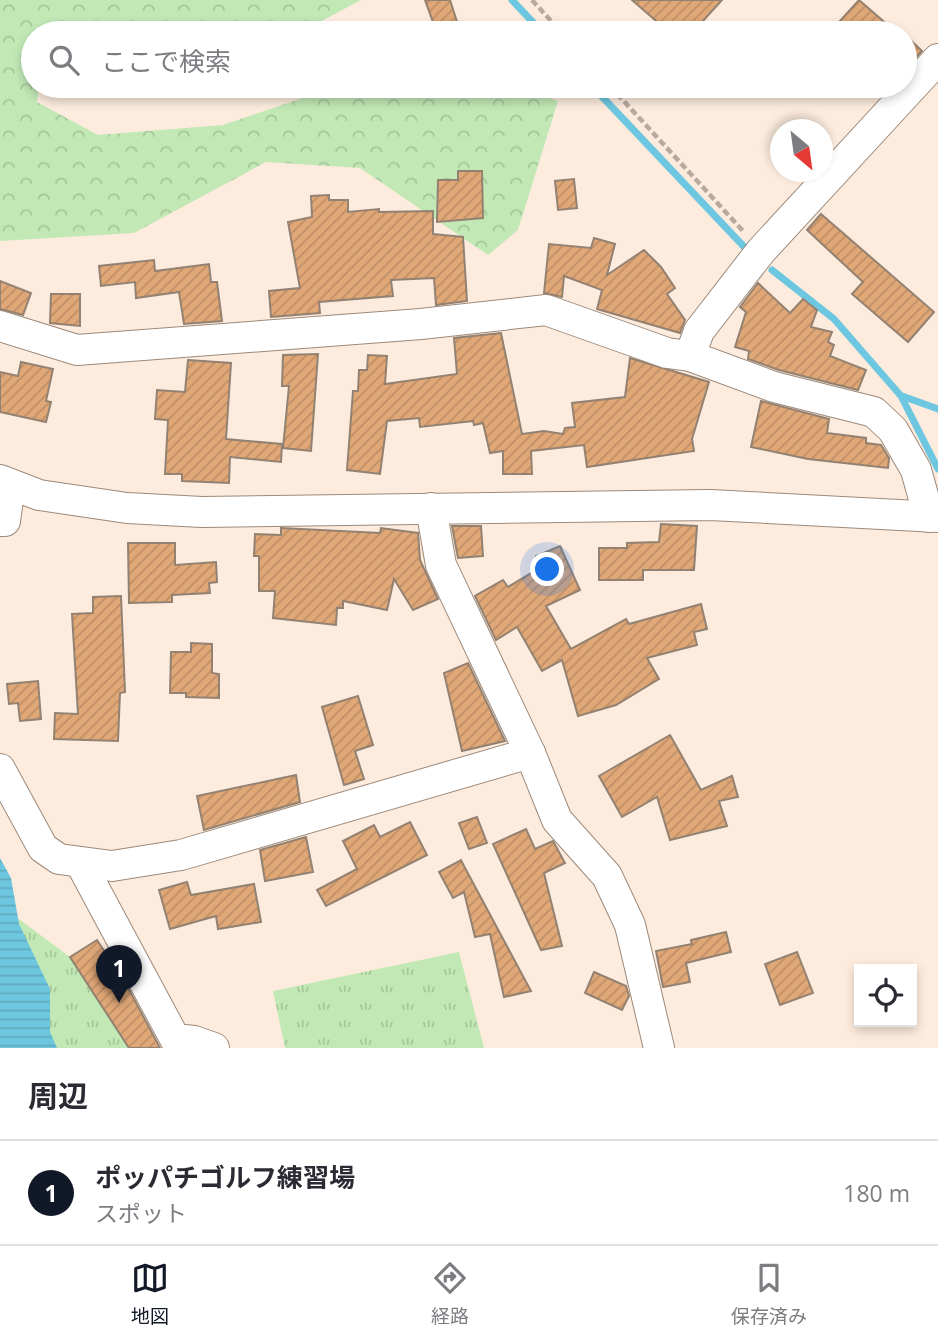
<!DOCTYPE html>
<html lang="ja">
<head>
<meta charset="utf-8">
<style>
  :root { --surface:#fff; --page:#f7f7f7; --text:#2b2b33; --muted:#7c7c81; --line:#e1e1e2; --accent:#111827 }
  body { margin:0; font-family:"Open Sans","Noto Sans JP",sans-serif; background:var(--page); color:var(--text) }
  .controls { position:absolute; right:21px; bottom:21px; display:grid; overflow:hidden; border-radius:0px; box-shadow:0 4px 10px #0003 }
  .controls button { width:63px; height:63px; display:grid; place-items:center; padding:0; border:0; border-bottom:2px solid var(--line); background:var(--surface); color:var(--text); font:35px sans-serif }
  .compass { position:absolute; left:770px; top:119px; width:63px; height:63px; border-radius:50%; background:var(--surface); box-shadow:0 4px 10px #0003; rotate:151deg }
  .you { position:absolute; left:548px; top:570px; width:24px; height:24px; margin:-18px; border:5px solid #fff; border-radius:50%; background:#1a73e8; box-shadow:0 0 0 10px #1a73e833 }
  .badge { display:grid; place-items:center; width:46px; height:46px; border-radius:50%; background:var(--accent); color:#fff; font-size:23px; font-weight:700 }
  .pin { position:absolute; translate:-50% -58px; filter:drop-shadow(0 2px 4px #0008) }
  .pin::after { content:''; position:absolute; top:37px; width:24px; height:21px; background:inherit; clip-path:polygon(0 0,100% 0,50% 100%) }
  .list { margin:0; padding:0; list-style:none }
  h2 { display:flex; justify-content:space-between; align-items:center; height:91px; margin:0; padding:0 28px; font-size:30px }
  h2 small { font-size:23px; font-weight:400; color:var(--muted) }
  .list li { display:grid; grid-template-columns:46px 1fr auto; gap:21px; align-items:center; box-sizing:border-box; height:105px; padding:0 28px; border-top:2px solid var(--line) }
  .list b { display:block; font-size:26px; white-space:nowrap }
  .list p { margin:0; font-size:23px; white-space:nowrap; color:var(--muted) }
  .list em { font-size:23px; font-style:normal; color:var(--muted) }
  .icon { flex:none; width:38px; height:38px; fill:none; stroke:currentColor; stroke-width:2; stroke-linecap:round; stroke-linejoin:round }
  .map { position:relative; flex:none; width:938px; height:1048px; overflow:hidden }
  .search { position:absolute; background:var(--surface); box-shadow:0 4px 10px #0003; left:21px; right:21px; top:21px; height:77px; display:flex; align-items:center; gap:18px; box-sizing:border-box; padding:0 24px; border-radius:38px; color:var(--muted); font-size:26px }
  .sheet { height:196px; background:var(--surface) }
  nav { display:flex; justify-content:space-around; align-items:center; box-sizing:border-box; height:98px; border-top:2px solid var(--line); background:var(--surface); font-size:19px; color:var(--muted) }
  nav a { display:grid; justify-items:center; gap:4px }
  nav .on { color:var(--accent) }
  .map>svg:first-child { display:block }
  .grass { fill:url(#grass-tufts) }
  .forest { fill:url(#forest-crowns) }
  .water { fill:url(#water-rules) }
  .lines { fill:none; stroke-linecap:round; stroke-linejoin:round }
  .stream { stroke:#6ec7e0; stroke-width:7 }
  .building { fill:url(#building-hatch); stroke:#938171; stroke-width:2 }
  .minor-casing { stroke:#9c897a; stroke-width:32 }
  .path { stroke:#b7a99d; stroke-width:4.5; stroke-dasharray:7 3.5; stroke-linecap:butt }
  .minor { stroke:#fff; stroke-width:30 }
</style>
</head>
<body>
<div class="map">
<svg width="938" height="1048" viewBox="0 0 938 1048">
  <defs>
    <pattern id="grass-tufts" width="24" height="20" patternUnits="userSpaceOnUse" patternTransform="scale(1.75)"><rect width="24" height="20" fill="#c1e8b5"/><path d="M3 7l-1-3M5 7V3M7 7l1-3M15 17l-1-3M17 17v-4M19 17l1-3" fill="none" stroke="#a6c69b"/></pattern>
    <pattern id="forest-crowns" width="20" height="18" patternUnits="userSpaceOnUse" patternTransform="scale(1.75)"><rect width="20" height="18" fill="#c1e8b5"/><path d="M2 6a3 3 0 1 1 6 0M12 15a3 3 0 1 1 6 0" fill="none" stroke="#a6c69b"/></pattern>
    <pattern id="water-rules" width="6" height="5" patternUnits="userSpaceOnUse" patternTransform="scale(1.75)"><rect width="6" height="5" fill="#6ec7e0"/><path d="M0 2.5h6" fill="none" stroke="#5faabf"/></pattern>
    <pattern id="building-hatch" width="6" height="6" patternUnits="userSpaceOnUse" patternTransform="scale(1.75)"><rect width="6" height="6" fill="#e0a777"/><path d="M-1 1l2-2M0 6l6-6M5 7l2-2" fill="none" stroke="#c08f66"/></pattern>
  </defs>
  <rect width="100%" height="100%" fill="#fdecde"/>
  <g class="grass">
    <path d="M0 905 70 957 129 1048H0Z"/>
    <path d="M459 952 484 1048H285L273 991Z"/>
  </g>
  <path class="forest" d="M0 0H361L299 33H33V86H39L37 102 98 135 223 125 338 86H516L558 101 518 230 488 255 360 168 266 162 134 233 0 241Z"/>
  <path class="water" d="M0 858 11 878 19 924 50 989V1032L57 1048H0Z"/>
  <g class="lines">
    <g class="stream">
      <path d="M512 0 543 33"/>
      <path d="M592 86 749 252"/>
      <path d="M772 270 834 319 901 396 938 469"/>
      <path d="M902 396 938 409"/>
    </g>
  </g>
  <g class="building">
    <path d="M425 0H450L459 28 437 33Z"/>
    <path d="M632 0H722L692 33H670Z"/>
    <path d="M859 0 897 33H829Z"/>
    <path d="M905 35 922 51 905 69Z"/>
    <path d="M458 171H482L483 218 437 222 438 180H458Z"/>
    <path d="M574 179 577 208 558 210 555 181Z"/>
    <path d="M329 195V200H348V212L379 209V212L433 211V234L463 237 467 301 436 305 434 278 391 280 393 296 319 302 320 313 271 317 269 291 300 288 288 222 312 217 311 196Z"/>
    <path d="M821 214 934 312 908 342 852 294 863 282 807 230Z"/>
    <path d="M594 238 615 244 607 275 644 250 661 267 675 288 667 294 685 320 680 333 597 309 602 290 564 276 562 297 544 293 549 244 591 248Z"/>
    <path d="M154 260 155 271 209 264 211 282H217L222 321 184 324 179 292 136 298 135 282 101 286 99 266Z"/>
    <path d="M0 281 31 293 23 315 0 309Z"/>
    <path d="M758 283 790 313 803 299 817 310 811 327 832 332 828 342 834 345 830 356 866 370 858 390 779 370 748 359 749 351 735 347 746 312 740 307Z"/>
    <path d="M51 294H80V326L50 323Z"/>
    <path d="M501 333 522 434 544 431 563 434 565 428 575 427 572 403 625 397 630 358 709 382 692 439 694 451 587 467 584 445 531 451 532 474H503V451L490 453 483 423 474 425 473 421 420 427 419 418 387 421 380 474 347 470 353 391H358L359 370H367L368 355 387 356 385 384 457 374 454 338Z"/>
    <path d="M318 354 311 451 283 448 289 386H282L283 355Z"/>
    <path d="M188 360 231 363 226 439 282 444 281 462 230 457 229 483 182 481V474H165L168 420 155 419 157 390 185 392Z"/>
    <path d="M21 362 53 369 46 401 51 402 46 422 0 412V372L18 376Z"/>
    <path d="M761 401 829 419 827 433 866 438V443L881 445 889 458 888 468 808 459 751 447Z"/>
    <path d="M661 524 697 526 694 570H643V580H599V548H627V543L659 542Z"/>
    <path d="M452 526H481L483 556 458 558Z"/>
    <path d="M281 528 380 533 381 528 418 533 420 560 438 599 413 610 394 579 387 610 343 601V608H337L336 625 273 618 275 591H259V556H254L255 534 281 535Z"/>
    <path d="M128 543H175V565L216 562 217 582 209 583 210 593 172 595V602L129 603Z"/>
    <path d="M560 546 580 590 546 606 571 649 626 619 629 624 701 604 707 629 694 632 697 645 647 658 659 679 616 705 578 716 562 660 542 671 517 627 496 640 475 596 503 580 508 587 541 567 536 556Z"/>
    <path d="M121 596 125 692 120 693 118 741 54 739 55 713 78 714 72 614 93 613V597Z"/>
    <path d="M191 643 212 644V673L219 674V698L186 697V693H170L171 652H191Z"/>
    <path d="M468 663 505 741 462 751 444 673Z"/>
    <path d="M38 681 41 719 20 721 18 703 9 704 7 684Z"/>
    <path d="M358 696 373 745 355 751 364 779 344 785 322 707Z"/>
    <path d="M670 735 701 790 732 776 738 797 719 801 727 826 670 840 657 797 622 817 599 776Z"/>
    <path d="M296 775 300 802 204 830 197 796Z"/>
    <path d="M477 817 487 843 469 849 459 823Z"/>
    <path d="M410 822 427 855 326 906 317 890 357 869 343 841 374 825 380 837Z"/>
    <path d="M526 829 535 849 553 841 565 863 544 873 562 946 541 950 493 844Z"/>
    <path d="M306 837 313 872 265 881 260 850Z"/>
    <path d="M461 860 464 866 531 991 504 997 490 934 475 937 464 892 453 898 439 872Z"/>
    <path d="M187 882 191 895 254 884 261 922 218 929 216 916 170 929 159 890Z"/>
    <path d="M726 932 731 952 686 963 690 982 663 987 656 951 692 944 691 940Z"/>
    <path d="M97 940 127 986 160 1048H129L70 957Z"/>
    <path d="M797 952 813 993 780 1005 765 964Z"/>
    <path d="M594 972 626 986 629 996 622 1010 585 993Z"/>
  </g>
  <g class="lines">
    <g class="minor-casing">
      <g id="minor">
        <path d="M0 326 77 350 421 324 546 310 667 353 690 356"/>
        <path d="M0 480 39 495 127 508 202 512 710 505 938 517"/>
        <path d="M431 508 441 565 530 753 557 820 607 876 630 925 659 1048"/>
        <path d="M929 517 916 470 893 430 874 412 774 387 690 356 699 331 761 251 938 59"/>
        <path d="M0 521H5L10 484"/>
        <path d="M0 769 43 848 59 859 112 866 181 855 530 753"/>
        <path d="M80 862 175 1039 194 1041 214 1048"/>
      </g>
    </g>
    <g class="path">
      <path d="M532 0 562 33"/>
      <path d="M610 86 744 232"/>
    </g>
    <use href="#minor" class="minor"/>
  </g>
</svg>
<div class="controls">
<button><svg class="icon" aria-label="locate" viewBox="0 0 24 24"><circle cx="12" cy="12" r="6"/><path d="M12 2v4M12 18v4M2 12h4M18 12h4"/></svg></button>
</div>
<svg class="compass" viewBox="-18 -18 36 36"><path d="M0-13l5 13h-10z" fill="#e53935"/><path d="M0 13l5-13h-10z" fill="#7c7c81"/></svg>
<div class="you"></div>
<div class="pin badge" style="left:119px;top:1003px">1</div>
<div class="search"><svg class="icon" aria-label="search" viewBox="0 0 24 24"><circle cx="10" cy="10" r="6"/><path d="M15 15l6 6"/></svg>ここで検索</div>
</div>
<section class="sheet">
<h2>周辺<small></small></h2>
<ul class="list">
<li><span class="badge">1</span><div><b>ポッパチゴルフ練習場</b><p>スポット</p></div><em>180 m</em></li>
</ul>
</section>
<nav>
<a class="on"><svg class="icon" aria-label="map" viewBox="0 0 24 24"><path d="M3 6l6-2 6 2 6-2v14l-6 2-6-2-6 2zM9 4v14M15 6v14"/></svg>地図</a>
<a><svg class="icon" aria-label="directions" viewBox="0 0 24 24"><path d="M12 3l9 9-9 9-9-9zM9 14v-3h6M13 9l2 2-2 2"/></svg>経路</a>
<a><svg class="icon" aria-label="saved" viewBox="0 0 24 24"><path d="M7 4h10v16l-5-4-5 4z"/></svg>保存済み</a>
</nav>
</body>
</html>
